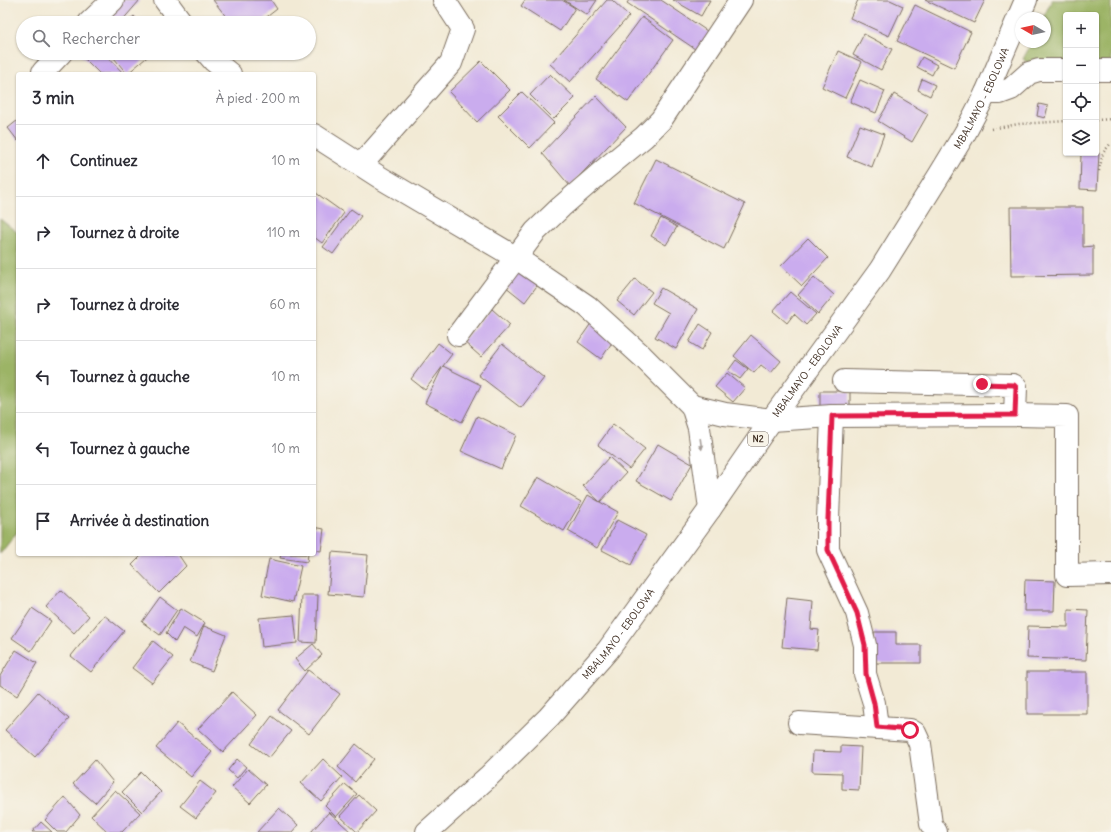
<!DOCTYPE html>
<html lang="fr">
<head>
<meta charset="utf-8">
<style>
  :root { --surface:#fff; --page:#f2f2f3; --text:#2b2b33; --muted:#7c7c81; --line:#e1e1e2 }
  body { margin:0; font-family:Delius,sans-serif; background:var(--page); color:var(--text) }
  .controls { position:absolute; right:12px; top:12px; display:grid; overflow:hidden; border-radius:4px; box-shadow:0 1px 3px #0004 }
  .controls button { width:36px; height:36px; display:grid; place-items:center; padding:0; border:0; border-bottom:1px solid var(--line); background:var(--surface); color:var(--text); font:20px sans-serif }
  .compass { position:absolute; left:1015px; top:12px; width:36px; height:36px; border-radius:50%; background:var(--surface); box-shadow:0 1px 3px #0004; rotate:279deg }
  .stop { position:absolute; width:12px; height:12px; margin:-9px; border:3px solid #e11d48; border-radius:50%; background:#fff }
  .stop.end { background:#e11d48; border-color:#fff; box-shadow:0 1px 4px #0008 }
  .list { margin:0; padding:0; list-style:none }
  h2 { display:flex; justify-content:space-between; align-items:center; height:52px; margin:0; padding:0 16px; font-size:17px }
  h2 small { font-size:13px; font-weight:400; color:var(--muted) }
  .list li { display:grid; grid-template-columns:26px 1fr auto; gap:12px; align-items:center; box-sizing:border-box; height:72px; padding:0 16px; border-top:1px solid var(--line) }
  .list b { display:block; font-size:15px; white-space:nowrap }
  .list em { font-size:13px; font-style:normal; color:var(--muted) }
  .icon { flex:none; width:22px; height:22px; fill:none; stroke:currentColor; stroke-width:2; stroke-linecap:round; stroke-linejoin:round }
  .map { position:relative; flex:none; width:1111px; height:832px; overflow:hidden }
  .search { position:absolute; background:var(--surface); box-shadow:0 1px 3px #0004; left:16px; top:16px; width:300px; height:44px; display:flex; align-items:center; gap:10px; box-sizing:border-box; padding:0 14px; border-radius:22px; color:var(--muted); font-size:15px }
  .panel { position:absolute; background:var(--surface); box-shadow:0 1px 3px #0004; left:16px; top:72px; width:300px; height:484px; border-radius:4px }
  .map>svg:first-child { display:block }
  .forest { fill:#9cb466; stroke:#6c6f42 }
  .building { fill:#caacee }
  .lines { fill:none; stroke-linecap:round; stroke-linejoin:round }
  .minor-casing { stroke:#7b6d5e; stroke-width:24 }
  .highway-casing { stroke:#7b6d5e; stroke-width:24 }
  .path { stroke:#7b6d5e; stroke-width:2.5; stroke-dasharray:1 3; stroke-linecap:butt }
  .minor { stroke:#fff; stroke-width:22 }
  .highway { stroke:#fff; stroke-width:22 }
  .oneway { fill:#a79f9a }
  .route { stroke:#e11d48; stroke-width:5 }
  .labels { text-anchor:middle; stroke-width:3; stroke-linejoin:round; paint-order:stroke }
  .shield { fill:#f7f3e8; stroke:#73665b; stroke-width:1 }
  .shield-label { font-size:9px; font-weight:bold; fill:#3b2a1e }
  .street-label { font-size:10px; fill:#3b2a1e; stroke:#f7f3e8 }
</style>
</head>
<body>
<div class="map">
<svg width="1111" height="832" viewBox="0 0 1111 832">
  <rect width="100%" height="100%" fill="#f7f3e8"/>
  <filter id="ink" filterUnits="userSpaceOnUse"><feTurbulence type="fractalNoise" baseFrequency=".025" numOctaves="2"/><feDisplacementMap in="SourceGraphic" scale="8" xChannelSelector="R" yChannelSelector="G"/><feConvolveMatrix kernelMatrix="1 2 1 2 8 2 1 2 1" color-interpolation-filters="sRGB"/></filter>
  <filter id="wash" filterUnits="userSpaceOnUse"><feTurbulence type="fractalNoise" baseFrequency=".012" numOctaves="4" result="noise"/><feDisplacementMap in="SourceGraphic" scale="16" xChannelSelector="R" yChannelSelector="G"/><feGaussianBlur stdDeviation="0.9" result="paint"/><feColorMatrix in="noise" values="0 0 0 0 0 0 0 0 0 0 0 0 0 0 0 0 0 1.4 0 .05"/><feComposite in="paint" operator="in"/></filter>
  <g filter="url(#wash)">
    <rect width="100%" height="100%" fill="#f2ead5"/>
    <g class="forest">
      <path d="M1052 0H1111V66L1096 65V15H1066V65L1029 64 1023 59 1032 42H1045V18H1043Z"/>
      <path d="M0 219 18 233V531L0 554Z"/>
    </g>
    <g id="blocks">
      <g class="building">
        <path d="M122 0H140L120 23H108L104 20Z"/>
        <path d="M213 0H271L277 9 259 23H231Z"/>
        <path d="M525 0H562L575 8 560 31 521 6Z"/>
        <path d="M564 0H597L587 15Z"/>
        <path d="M607 0H612L629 16 570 82 550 64Z"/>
        <path d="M629 0H661L710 33 698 51 627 3Z"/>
        <path d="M673 0H710L701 16Z"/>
        <path d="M858 0H890L903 6 889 36 850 18Z"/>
        <path d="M925 0H985L974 23Z"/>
        <path d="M915 5 971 32 954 68 897 41Z"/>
        <path d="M134 16 140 23H126Z"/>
        <path d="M642 17 673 40 628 102 596 79Z"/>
        <path d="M864 34 892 49 881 70 853 55Z"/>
        <path d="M838 51 862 62 845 98 822 87Z"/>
        <path d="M79 53H104L124 74H100Z"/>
        <path d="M110 53H152L127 74Z"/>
        <path d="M922 57 937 65 932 75 917 67Z"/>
        <path d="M481 61 510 90 477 122 449 92Z"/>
        <path d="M550 74 575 98 554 119 530 95Z"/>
        <path d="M922 79 935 85 930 96 918 90Z"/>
        <path d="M860 80 885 91 876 113 850 102Z"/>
        <path d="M522 92 554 123 530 148 498 116Z"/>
        <path d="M894 94 928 114 912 142 878 121Z"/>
        <path d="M596 96 626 127 570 186 542 153Z"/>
        <path d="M1039 104 1048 106 1045 118 1037 116Z"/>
        <path d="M18 120V141L8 128Z"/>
        <path d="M860 125 884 134 872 167 847 157Z"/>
        <path d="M1081 153H1099L1097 190 1080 189Z"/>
        <path d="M656 159 745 204 724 249 634 203Z"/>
        <path d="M316 193 344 213 322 243 314 237V196Z"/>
        <path d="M1010 207H1083V247L1093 246V275L1011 276Z"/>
        <path d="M351 209 361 216 333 254 323 247Z"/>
        <path d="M661 218 677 227 666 245 651 236Z"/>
        <path d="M808 238 828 258 802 286 781 266Z"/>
        <path d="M519 269 539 283 525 302 505 286Z"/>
        <path d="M814 277 834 295 818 314 798 295Z"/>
        <path d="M635 279 652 292 634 315 617 301Z"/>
        <path d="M661 288 698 309 676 349 655 337 669 313 652 303Z"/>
        <path d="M790 292 816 314 806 325 794 314 787 323 773 311Z"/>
        <path d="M492 309 510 325 481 357 463 341Z"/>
        <path d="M592 322 615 338 601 359 578 342Z"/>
        <path d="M700 324 712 332 702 350 689 342Z"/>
        <path d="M751 335 781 361 771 373 761 365 754 373 734 356Z"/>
        <path d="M438 343 452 354 425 390 411 379Z"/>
        <path d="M502 344 544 378 521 408 478 375Z"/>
        <path d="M736 360 748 369 740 379 728 371Z"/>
        <path d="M443 366 481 385 462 422 425 403Z"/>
        <path d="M727 373 745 388 733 402 715 387Z"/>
        <rect x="820" y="391" width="30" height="17"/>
        <path d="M477 416 516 435 501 469 461 451Z"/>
        <path d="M613 424 645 449 629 469 598 445Z"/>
        <path d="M658 444 692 464 671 501 636 481Z"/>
        <path d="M609 457 626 473 600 502 618 512 597 548 568 531 588 495 600 502 583 486Z"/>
        <path d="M538 477 581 502 564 531 521 506Z"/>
        <path d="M617 520 646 535 631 565 602 550Z"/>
        <path d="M314 527 324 529 321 551 314 550Z"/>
        <path d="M332 552 368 555 364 597 328 594Z"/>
        <path d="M143 554H178L186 566 159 593 132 565Z"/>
        <path d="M281 554H308L307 562 280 558Z"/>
        <path d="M269 559 301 566 293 602 262 595Z"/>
        <path d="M1025 580 1055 581 1054 611H1024Z"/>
        <path d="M61 590 89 616 74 633 46 607Z"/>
        <path d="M302 595H318L316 643 300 642Z"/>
        <path d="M160 597 177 610 160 635 142 622Z"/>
        <path d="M787 598 813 601 811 629 819 630 817 650 782 647Z"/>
        <path d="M32 608 51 621 31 651 12 638Z"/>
        <path d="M181 608 205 623 197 637 183 628 175 642 166 633Z"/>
        <path d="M1068 609 1088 610 1086 660 1027 658 1028 626 1068 627Z"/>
        <path d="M104 615 124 631 91 672 71 656Z"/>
        <path d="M294 615 297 643 262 647 259 618Z"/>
        <path d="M204 626 226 635 212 671 190 662Z"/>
        <path d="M874 632H896V645H921V663H875Z"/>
        <path d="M153 641 173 657 152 683 132 668Z"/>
        <path d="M313 644 322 655 305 671 295 659Z"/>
        <path d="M16 650 37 663 17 696 0 685V676Z"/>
        <path d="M308 670 340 694 309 734 278 710Z"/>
        <rect x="1027" y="672" width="60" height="42"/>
        <path d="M38 692 69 719 35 757 5 730Z"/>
        <path d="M232 692 257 715 223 752 198 729Z"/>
        <path d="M272 716 291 731 269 758 251 744Z"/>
        <path d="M177 723 212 752 191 777 156 748Z"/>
        <path d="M356 744 374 759 355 782 338 767Z"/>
        <path d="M841 746 861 747 859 790 842 789V773L812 772 813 751 841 752Z"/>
        <path d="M237 759 246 767 237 778 228 770Z"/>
        <path d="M323 759 342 777 321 801 301 783Z"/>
        <path d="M95 760 113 782 95 803 73 784Z"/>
        <path d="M248 769 266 785 250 803 232 787Z"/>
        <path d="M141 772 161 792 142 812 122 792Z"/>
        <path d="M200 781 216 793 196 818 180 806Z"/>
        <path d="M345 784 357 794 336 817 325 806Z"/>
        <path d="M115 790 140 813 122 832H108L91 816Z"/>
        <path d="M359 795 376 811 357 832 340 816Z"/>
        <path d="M65 797 80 815 66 832H57L45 820Z"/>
        <path d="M279 808 298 825 292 832H257Z"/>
        <path d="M329 812 351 832H311Z"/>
        <path d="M41 822 52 832H32Z"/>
      </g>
    </g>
  </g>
  <g filter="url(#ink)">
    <use href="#blocks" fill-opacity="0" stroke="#7b6d5e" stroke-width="1"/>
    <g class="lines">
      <g class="minor-casing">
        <g id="minor">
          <path d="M165 0 182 23"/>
          <path d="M89 23 113 0"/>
          <path d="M207 53 214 61 230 74"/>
          <path d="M1096 70H1111"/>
          <path d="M43 72 61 53"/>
          <path d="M986 93H1000L1011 89 1029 73 1039 70H1066"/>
          <path d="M314 135 381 178 515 257 587 306 642 356 692 406 699 428 710 509"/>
          <path d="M361 165 451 63 463 29 444 0"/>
          <path d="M458 335 535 232 561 207 605 169 644 137 661 120 741 0"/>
          <path d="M844 381 1013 385 1016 387 1015 415"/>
          <path d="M692 406 725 414 772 420 832 416 1015 415 1067 416V575L1111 574"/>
          <path d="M832 416 828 519V550L857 613 865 645V674L874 703 877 727"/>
          <path d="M799 723 910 730 915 733 920 744 931 824 936 832"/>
        </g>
      </g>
      <g class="highway-casing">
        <g id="highway">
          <path id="s1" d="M427 832 488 777 549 717 608 650 710 509 777 412 880 270 940 174 965 133 986 93 1026 0"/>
        </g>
      </g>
      <g class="path">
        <path d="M1096 120 1111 119"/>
        <path d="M991 129 1019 124 1066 121"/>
        <path d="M1099 171 1103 153 1111 143"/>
      </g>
      <use href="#minor" class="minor"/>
      <use href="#highway" class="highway"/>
    </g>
    <defs><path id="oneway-solid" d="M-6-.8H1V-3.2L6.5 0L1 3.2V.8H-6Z"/></defs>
    <use class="oneway" href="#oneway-solid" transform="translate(701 444) rotate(82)"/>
  </g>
  <g class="lines" filter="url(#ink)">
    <path class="route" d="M910 730 877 727 874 703 866 674 865 645 857 613 828 550V519L832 416 1015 415 1016 387 1014 385 982 384"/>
  </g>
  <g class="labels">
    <rect class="shield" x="748" y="432" width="20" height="14" rx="3"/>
    <g class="shield-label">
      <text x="758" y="442">N2</text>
    </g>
    <g class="street-label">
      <text dy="4" stroke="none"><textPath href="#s1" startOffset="924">MBALMAYO - EBOLOWA</textPath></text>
      <text dy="4" stroke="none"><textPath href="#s1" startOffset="600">MBALMAYO - EBOLOWA</textPath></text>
      <text dy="4" stroke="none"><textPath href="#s1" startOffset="276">MBALMAYO - EBOLOWA</textPath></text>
    </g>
  </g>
</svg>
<div class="controls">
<button>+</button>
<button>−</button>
<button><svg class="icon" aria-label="locate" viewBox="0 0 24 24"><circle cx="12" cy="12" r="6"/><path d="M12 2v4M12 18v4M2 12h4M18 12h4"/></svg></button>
<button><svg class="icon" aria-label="layers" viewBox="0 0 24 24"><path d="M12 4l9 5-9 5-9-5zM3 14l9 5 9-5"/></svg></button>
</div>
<svg class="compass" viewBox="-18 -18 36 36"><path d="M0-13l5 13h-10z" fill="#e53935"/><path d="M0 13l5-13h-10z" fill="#7c7c81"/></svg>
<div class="stop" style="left:910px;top:730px"></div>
<div class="stop end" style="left:982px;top:384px"></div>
<div class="search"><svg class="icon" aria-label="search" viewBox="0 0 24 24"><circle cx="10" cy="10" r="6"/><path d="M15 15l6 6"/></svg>Rechercher</div>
<section class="panel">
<h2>3 min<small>À pied · 200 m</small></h2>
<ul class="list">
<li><svg class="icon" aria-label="ahead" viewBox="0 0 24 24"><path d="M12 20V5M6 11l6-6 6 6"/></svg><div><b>Continuez</b></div><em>10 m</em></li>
<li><svg class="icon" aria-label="right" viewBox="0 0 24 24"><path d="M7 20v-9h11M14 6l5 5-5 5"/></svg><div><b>Tournez à droite</b></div><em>110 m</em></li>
<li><svg class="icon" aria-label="right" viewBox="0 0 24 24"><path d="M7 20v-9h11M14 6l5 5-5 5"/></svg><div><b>Tournez à droite</b></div><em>60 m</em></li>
<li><svg class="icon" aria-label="left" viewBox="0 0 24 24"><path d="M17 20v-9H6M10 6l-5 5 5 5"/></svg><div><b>Tournez à gauche</b></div><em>10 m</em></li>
<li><svg class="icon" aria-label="left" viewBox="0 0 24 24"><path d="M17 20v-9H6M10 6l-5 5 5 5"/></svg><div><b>Tournez à gauche</b></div><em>10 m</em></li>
<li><svg class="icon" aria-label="arrive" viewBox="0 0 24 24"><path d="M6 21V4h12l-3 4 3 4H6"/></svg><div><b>Arrivée à destination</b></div></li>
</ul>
</section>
</div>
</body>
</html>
